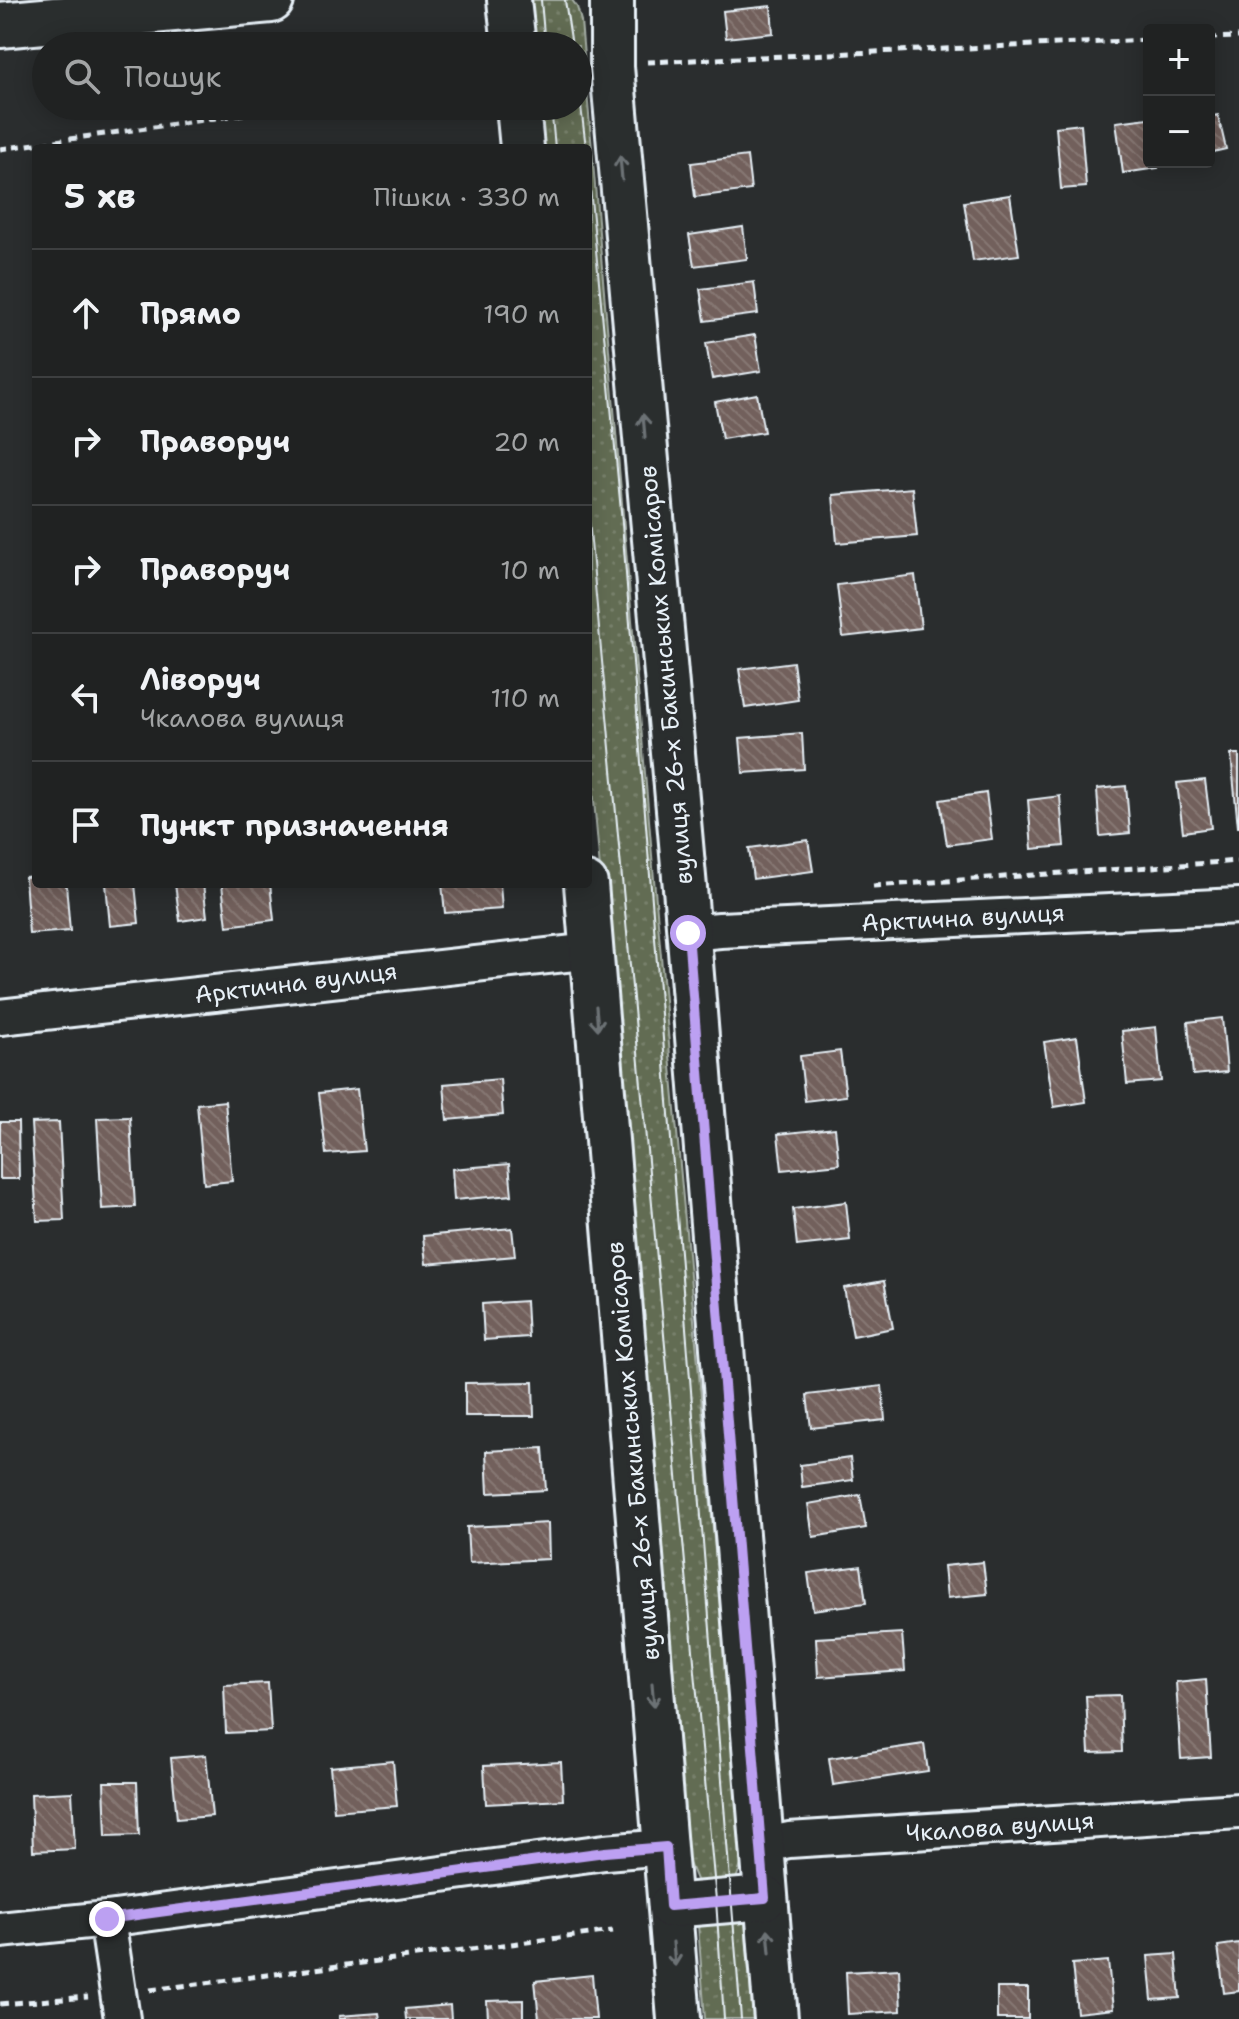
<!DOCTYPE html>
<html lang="uk">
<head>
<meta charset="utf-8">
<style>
  :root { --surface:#202222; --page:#282a2a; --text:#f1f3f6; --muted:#a2a4a5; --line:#3d3f40 }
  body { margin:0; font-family:"Shantell Sans",sans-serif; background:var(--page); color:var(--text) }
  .controls { position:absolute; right:24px; top:24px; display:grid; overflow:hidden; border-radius:8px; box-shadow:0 4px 20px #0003 }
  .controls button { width:72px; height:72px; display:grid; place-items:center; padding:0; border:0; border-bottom:2px solid var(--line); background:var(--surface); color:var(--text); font:40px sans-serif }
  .stop { position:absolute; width:24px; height:24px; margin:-18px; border:6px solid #bca0f2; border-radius:50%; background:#fff }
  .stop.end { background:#bca0f2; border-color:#fff; box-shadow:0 2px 8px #0008 }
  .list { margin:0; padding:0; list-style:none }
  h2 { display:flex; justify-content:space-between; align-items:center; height:104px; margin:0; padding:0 32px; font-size:34px }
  h2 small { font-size:26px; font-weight:400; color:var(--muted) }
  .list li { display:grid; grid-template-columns:52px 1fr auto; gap:24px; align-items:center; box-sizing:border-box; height:128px; padding:0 32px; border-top:2px solid var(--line) }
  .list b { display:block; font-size:30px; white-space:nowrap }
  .list p { margin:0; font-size:26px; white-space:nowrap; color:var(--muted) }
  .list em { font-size:26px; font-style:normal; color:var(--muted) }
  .icon { flex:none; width:44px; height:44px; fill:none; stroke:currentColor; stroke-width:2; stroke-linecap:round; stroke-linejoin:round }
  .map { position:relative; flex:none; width:1239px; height:2019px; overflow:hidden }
  .search { position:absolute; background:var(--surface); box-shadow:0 4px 20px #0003; left:32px; top:32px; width:560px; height:88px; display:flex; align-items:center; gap:20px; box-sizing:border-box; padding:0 28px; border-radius:44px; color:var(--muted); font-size:30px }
  .panel { position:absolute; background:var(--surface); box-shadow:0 4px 20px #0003; left:32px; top:144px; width:560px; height:744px; border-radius:8px }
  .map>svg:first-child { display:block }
  .grass { fill:url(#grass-dots); stroke:#a5aea6; stroke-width:2 }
  .building { fill:url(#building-back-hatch); stroke:#e8f1f8; stroke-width:2 }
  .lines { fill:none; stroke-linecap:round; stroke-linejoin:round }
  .minor-casing { stroke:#e8f1f8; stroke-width:40 }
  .tertiary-casing { stroke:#e8f1f8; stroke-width:48 }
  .secondary-casing { stroke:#e8f1f8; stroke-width:50 }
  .path { stroke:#e8f1f8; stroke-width:5; stroke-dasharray:8 6; stroke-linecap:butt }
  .minor { stroke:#2a2d2e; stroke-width:34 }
  .tertiary { stroke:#2a2d2e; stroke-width:42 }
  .secondary { stroke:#2a2d2e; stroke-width:44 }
  .tram { stroke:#e8f1f8; stroke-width:2 }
  .oneway { stroke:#6c7275 }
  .route { stroke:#bca0f2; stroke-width:10 }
  .labels { text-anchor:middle; stroke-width:7; stroke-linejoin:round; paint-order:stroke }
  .street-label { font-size:24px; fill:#e8f1f8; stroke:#2a2d2e }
</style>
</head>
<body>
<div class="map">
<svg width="1239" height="2019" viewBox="0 0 1239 2019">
  <defs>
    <pattern id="grass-dots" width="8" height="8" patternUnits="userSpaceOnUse" patternTransform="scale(2)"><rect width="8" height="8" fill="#626c53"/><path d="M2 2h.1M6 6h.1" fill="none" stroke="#78816c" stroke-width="1.8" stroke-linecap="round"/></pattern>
    <pattern id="building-back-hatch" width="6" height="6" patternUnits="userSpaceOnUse" patternTransform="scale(2)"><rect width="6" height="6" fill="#72605b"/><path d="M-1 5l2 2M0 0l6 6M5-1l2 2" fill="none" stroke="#867773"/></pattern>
  </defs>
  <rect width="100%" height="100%" fill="#2a2d2e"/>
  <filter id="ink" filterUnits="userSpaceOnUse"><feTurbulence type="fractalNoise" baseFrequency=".0125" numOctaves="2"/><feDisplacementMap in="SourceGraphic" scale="16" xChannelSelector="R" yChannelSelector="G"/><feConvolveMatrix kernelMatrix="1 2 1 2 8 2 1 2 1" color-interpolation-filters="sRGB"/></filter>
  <g filter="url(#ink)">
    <g class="grass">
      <path d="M533 0H572L577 7 581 21 654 879 743 1859 735 1882 699 1887 686 1856 588 731V148H539L535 106H578V46H530L527 15Z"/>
      <path d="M704 1915 737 1917 745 1922 753 2019H705L698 1925Z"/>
    </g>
    <g class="building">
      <path d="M771 6 773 33 726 38 723 11Z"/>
      <path d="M1218 115 1226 149 1209 153V117Z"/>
      <path d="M1149 118V162H1157L1158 168 1123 173 1116 122Z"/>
      <path d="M1081 124 1086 187 1061 189 1056 127Z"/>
      <path d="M747 156 751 190 695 197 691 163Z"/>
      <path d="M1010 195 1019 255 973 261 964 202Z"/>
      <path d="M743 227 747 259 694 266 689 235Z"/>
      <path d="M754 282 758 314 705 321 700 289Z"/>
      <path d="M755 335 761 371 712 379 706 343Z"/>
      <path d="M757 394 764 432 722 439 715 402Z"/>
      <path d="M912 488 917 536 837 543 833 495Z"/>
      <path d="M915 575 921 628 843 637 837 585Z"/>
      <path d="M793 662 798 700 745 708 739 669Z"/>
      <path d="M802 733 804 769 743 773 740 738Z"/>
      <path d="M1231 754H1239V827H1238Z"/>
      <path d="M1205 780 1211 828 1183 832 1177 783Z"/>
      <path d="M1126 786 1130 833 1100 836 1097 789Z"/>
      <path d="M986 793 992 839 947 845 940 800Z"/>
      <path d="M1060 796 1064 846 1032 849 1028 800Z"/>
      <path d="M808 840 813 871 753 879 749 848Z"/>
      <path d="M36 876V884H66L70 931 29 934 25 877Z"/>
      <path d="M106 884H135L139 923 110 926Z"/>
      <path d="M175 884H203L207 917 180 921Z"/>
      <path d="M232 884H270L274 920 227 926 222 885Z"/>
      <path d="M442 884H500L502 909 445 913Z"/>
      <path d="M1222 1018 1227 1072 1193 1075 1188 1022Z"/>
      <path d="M1156 1027 1161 1081 1127 1084 1122 1031Z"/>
      <path d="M1077 1037 1086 1102 1054 1107 1044 1042Z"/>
      <path d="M840 1051 846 1096 805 1101 800 1056Z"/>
      <path d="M500 1079 503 1115 447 1120 444 1084Z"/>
      <path d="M357 1089 364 1151 326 1154 319 1093Z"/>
      <path d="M225 1101 232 1181 204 1184 197 1104Z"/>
      <path d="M130 1117 135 1207 102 1209 97 1118Z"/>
      <path d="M0 1122H18L19 1179H0Z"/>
      <path d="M59 1122 64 1220 37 1221 31 1123Z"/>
      <path d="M835 1128 839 1164 782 1170 778 1134Z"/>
      <path d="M509 1164 512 1195 454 1200 452 1169Z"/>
      <path d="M846 1202 850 1240 797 1246 793 1209Z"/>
      <path d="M512 1228 515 1256 426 1264 423 1236Z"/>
      <path d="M884 1281 893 1328 853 1336 844 1288Z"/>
      <path d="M526 1301 528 1337 484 1340 482 1304Z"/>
      <path d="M533 1382 534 1416H465V1383Z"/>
      <path d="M882 1386 885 1420 811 1428 807 1395Z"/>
      <path d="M543 1448 546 1490 488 1493 486 1451Z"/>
      <path d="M850 1458 853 1480 802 1487 800 1465Z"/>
      <path d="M860 1495 866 1528 813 1537 808 1504Z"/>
      <path d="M548 1523 549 1559 469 1563 467 1527Z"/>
      <path d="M983 1562 987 1594 947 1598 944 1566Z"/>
      <path d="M861 1566 866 1603 813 1610 808 1573Z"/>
      <path d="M902 1633 905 1671 818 1677 816 1638Z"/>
      <path d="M1206 1679 1211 1757 1181 1759 1176 1682Z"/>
      <path d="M268 1683 271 1731 226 1733 224 1685Z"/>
      <path d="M1120 1695 1122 1752 1089 1753 1086 1696Z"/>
      <path d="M924 1744 928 1771 833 1785 829 1758Z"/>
      <path d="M206 1755 212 1816 177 1819 171 1758Z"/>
      <path d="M393 1761 397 1806 334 1811 330 1767Z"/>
      <path d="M561 1762 563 1800 486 1804 484 1766Z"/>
      <path d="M104 1782H137L139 1835 106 1836Z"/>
      <path d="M72 1792 75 1849 33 1851 31 1794Z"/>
      <path d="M1239 1943V1991L1224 1993 1218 1946Z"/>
      <path d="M1176 1954 1180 1998 1152 2000 1148 1956Z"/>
      <path d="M1108 1961 1113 2009 1077 2013 1072 1964Z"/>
      <path d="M899 1969 901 2011 848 2014 846 1972Z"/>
      <path d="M592 1975 596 2019H539L535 1981Z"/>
      <rect x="997" y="1988" width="31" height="31"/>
      <path d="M523 2000V2019H488L487 2001Z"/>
      <path d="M450 2005 451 2019H406L405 2009Z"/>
      <path d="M379 2013 380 2019H339V2016Z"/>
    </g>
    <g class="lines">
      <g class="minor-casing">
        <g id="minor">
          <path d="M688 933 720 930 1239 906"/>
          <path d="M0 1017 592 951"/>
          <path d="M761 1846 789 1840 1239 1811"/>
          <path d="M107 1919 122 2019"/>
          <path d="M0 1930 107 1919 605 1852 666 1847"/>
        </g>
      </g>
      <g class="tertiary-casing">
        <g id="tertiary">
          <path d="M509 0 514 46"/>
          <path d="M612 0V67L685 888 776 2019"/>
          <path d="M518 106 522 148"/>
          <path d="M586 884 679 2019"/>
          <path d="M670 1906 765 1898"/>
        </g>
      </g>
      <g class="secondary-casing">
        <path id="secondary" d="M0 25 271 0"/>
      </g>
      <g class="path">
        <path d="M1209 38 1239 37"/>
        <path d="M647 62 1149 40"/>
        <path d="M0 149 300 106"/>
        <path d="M873 886 1239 861"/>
        <path d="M150 1990 613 1931"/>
        <path d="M0 2004 88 1997"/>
      </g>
      <use href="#minor" class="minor"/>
      <use href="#tertiary" class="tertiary"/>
      <use href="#secondary" class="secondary"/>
      <g class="tram">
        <path d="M541 0 545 46"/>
        <path d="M565 0 572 46"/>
        <path d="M578 81 586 148"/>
        <path d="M551 106 555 148"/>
        <path d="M588 167 621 511 741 2019"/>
        <path d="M588 509 716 1900 724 2019"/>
      </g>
    </g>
    <defs><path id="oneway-shaft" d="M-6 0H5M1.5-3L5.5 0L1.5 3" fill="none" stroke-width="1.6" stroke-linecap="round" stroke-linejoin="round" transform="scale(2)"/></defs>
    <g class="oneway">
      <use href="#oneway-shaft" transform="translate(621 168) rotate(-95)"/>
      <use href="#oneway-shaft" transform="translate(644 426) rotate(-95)"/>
      <use href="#oneway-shaft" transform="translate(597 1018) rotate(85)"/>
      <use href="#oneway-shaft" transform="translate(653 1695) rotate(85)"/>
      <use href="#oneway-shaft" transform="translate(769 1941) rotate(-95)"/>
      <use href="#oneway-shaft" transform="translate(674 1954) rotate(85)"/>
    </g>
  </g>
  <g class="lines" filter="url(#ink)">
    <path class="route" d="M107 1919 605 1852 666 1847 670 1906 765 1898 688 933"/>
  </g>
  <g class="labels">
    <g class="street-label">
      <text transform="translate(666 675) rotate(-95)" y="8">вулиця 26-х Бакинських Комісаров</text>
      <text transform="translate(963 918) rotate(-3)" y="8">Арктична вулиця</text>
      <text transform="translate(296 983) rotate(-7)" y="8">Арктична вулиця</text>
      <text transform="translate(633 1451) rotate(-95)" y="8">вулиця 26-х Бакинських Комісаров</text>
      <text transform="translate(1000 1827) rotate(-4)" y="8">Чкалова вулиця</text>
    </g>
  </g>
</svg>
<div class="controls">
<button>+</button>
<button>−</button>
</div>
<div class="stop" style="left:688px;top:933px"></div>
<div class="stop end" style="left:107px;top:1919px"></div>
<div class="search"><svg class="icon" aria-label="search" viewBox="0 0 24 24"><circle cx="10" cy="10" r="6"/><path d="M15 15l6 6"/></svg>Пошук</div>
<section class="panel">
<h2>5 хв<small>Пішки · 330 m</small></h2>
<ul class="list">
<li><svg class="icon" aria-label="ahead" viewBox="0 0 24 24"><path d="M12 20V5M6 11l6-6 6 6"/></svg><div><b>Прямо</b></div><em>190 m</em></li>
<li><svg class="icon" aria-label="right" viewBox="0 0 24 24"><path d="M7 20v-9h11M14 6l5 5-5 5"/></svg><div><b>Праворуч</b></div><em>20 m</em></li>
<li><svg class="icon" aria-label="right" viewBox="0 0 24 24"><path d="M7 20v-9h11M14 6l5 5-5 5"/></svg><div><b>Праворуч</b></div><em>10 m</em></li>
<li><svg class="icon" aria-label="left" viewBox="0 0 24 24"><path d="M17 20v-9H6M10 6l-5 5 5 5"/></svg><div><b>Ліворуч</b><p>Чкалова вулиця</p></div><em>110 m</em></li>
<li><svg class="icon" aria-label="arrive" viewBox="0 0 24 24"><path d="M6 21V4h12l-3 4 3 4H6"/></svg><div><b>Пункт призначення</b></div></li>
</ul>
</section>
</div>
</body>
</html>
